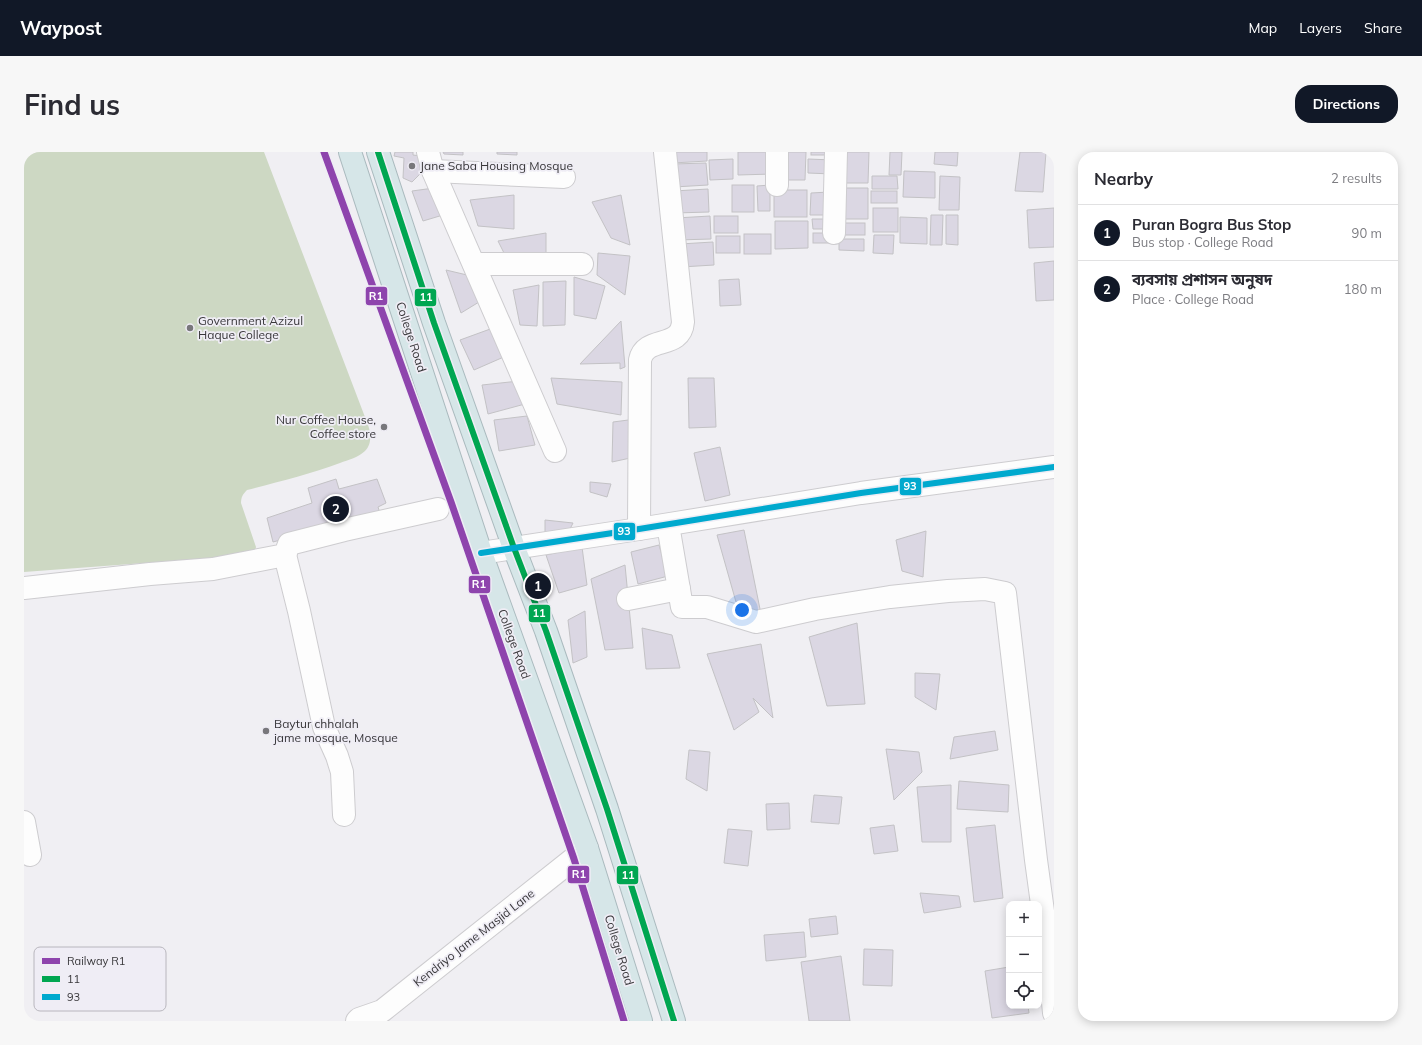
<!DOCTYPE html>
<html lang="en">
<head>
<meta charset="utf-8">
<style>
  :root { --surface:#fff; --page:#f7f7f7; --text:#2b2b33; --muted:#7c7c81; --line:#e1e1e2; --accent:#111827 }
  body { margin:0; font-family:Mulish,"Noto Sans Bengali",sans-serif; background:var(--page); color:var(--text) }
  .controls { position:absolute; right:12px; bottom:12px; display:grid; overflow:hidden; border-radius:8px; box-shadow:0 2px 10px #0003 }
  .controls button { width:36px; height:36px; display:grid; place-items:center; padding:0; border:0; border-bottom:1px solid var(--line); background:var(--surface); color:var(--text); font:20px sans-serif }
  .you { position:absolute; left:718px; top:458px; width:14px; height:14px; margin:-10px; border:3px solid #fff; border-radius:50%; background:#1a73e8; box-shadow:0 0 0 6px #1a73e833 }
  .badge { display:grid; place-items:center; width:26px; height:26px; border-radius:50%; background:var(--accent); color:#fff; font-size:13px; font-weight:700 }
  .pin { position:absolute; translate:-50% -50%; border:2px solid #fff; box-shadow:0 1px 4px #0006 }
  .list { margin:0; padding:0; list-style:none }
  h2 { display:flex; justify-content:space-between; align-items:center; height:52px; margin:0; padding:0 16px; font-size:17px }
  h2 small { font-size:13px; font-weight:400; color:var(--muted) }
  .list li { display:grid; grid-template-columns:26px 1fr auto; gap:12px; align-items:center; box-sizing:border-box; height:56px; padding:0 16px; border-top:1px solid var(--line) }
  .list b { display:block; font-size:15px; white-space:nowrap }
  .list p { margin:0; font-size:13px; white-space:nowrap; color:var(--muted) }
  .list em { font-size:13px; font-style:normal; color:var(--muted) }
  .icon { flex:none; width:22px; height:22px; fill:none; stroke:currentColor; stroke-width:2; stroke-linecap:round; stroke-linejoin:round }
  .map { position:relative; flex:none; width:1030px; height:869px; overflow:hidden; border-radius:16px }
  header { display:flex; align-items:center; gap:24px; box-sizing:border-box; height:56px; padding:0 20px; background:var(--accent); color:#fff }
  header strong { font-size:19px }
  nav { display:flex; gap:22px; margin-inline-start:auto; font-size:14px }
  .intro { display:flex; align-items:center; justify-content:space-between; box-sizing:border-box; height:96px; padding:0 24px }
  h1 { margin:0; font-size:28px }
  .button { padding:10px 18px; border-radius:16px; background:var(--accent); color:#fff; font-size:14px; font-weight:700 }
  main { display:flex; gap:24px; padding:0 24px }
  aside { flex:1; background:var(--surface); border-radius:16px; box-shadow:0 2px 10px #0003 }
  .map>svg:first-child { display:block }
  .green { fill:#cdd8c3 }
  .building { fill:#dbd7e3; stroke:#c3c2c5 }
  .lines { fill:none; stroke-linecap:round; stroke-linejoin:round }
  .minor-casing { stroke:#cdcccf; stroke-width:24 }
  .highway-casing { stroke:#aababe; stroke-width:24 }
  .minor { stroke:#fdfdfd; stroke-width:22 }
  .highway { stroke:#d6e6e8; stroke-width:22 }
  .bus-1-casing { stroke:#efedf5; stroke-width:9 }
  .bus-2-casing { stroke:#efedf5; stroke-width:9 }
  .bus-1 { stroke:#00a651; stroke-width:6 }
  .bus-2 { stroke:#00a9ce; stroke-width:6 }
  .rail-1-casing { stroke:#efedf5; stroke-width:10 }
  .rail-1 { stroke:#8e44ad; stroke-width:7 }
  .poi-dot { fill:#78777b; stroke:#efedf5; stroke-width:1.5 }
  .labels { text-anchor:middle; stroke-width:3.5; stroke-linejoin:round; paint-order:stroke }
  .poi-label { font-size:12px; fill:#38373a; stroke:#efedf5; text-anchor:start }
  .street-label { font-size:12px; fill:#38373a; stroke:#efedf5 }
  .key { fill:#efedf5; stroke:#b8b6bd; stroke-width:1 }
  .key-label { font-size:11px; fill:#38373a }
  .line-badge { stroke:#efedf5; stroke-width:1.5 }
  .badge-label { font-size:11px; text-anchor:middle; font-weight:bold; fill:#fff }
</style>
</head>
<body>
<header>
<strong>Waypost</strong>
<nav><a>Map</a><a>Layers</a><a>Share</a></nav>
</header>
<div class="intro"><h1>Find us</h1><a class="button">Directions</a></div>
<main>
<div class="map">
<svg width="1030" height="869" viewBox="0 0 1030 869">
  <rect width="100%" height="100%" fill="#f0eff3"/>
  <path class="green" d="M0 0H240L344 273C347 281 348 292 341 299 335 305 324 308 316 311 286 322 254 330 223 338 219 342 217 345 217 351L232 395 231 399 214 404 0 420Z"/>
  <g class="building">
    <path d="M371 0H389V3L397 4 396 22 388 30 379 26 380 6 370 4Z"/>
    <path d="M419 0H439V3L420 2Z"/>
    <path d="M473 0H493V3L473 2Z"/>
    <path d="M649 0H683V9L649 11Z"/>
    <path d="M714 0H748L749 22 714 23Z"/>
    <path d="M754 0H782L781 28H754Z"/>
    <rect x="787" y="0" width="21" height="3"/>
    <path d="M816 0H845L844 31H816Z"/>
    <path d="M866 0H878L877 23H865Z"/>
    <path d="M911 0H934L933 14 910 12Z"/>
    <path d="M996 0H1022L1019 40 991 39Z"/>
    <path d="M709 7V27L686 28 685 8Z"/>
    <path d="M784 7 809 8 808 22 784 21Z"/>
    <path d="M682 11 684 33 650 35 649 12Z"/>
    <path d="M880 19 911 20V46L879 45Z"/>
    <path d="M848 24H873L874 37H848Z"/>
    <path d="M916 24 936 25 935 58H915Z"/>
    <rect x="708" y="33" width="22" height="27"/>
    <path d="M746 33V59H734L733 34Z"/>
    <path d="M410 36 419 63 399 69 388 39Z"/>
    <path d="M816 36H844V67H815Z"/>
    <path d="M684 37 685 60 651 61 650 39Z"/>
    <rect x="750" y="38" width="33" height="27"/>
    <rect x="847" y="39" width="26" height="12"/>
    <path d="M805 40V63H786L787 41Z"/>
    <path d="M490 43V77L454 74 446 48Z"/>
    <path d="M597 43 606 93 587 86 568 50Z"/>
    <rect x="849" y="56" width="25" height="24"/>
    <path d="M1030 56V95L1005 96 1003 58Z"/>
    <path d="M907 63H919L918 93H906Z"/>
    <path d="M922 63H934V93L922 92Z"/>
    <path d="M686 64 687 87 653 88 652 66Z"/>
    <rect x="690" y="64" width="24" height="17"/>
    <path d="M876 65 903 66V92L876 91Z"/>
    <path d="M788 67H808V77H789Z"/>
    <path d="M751 69H784V96L751 97Z"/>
    <rect x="815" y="71" width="26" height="12"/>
    <path d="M522 81V105L481 103 474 89Z"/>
    <rect x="789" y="81" width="19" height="10"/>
    <rect x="720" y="82" width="27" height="20"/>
    <path d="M850 83H870L869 102 849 101Z"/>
    <rect x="692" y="84" width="24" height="17"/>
    <path d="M815 87H840V99L815 98Z"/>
    <path d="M689 90 690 113 657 115 656 92Z"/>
    <path d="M574 101 606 104 601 143 573 123Z"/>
    <path d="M1030 109V148L1012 149 1010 111Z"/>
    <path d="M422 118 443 123 455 150 437 161Z"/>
    <path d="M550 125 581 134 572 167 550 163Z"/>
    <path d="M715 127 717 153 696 154 695 128Z"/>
    <path d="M542 129 541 173 519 174V130Z"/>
    <path d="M515 133 513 174 496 173 489 138Z"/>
    <path d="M597 169 601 215 596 217V211L556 212Z"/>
    <path d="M469 176 482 204 450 218 436 188Z"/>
    <path d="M527 226 598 230 597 263 533 252Z"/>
    <path d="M664 226H690L692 275 665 276Z"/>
    <path d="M495 229 501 252 464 262 458 233Z"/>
    <path d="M503 264 511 293 475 299 470 268Z"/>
    <path d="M612 267 611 305 588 310 589 270Z"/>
    <path d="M696 295 706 343 681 349 670 301Z"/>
    <path d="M312 327 315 337 353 327 362 351 354 355 356 361 249 390 243 366 288 351 284 336Z"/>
    <path d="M566 330 587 332 583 345 566 340Z"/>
    <path d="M521 368 549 371 545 379 521 380Z"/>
    <path d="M720 378 737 462 712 450 693 383Z"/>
    <path d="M902 379 899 425 878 419 872 388Z"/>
    <path d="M635 393 644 424 614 432 607 400Z"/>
    <path d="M558 395 563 433 535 441 522 403Z"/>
    <path d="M601 413 609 496 581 498 567 427Z"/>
    <path d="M561 459 563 505 549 511 544 468Z"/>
    <path d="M833 471 841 552 803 554 785 485Z"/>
    <path d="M618 476 648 483 656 516 622 517Z"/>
    <path d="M737 492 749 566 729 546 735 560 710 578 683 502Z"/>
    <path d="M891 521 916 522 912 558 891 545Z"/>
    <path d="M971 579 974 598 926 607 930 585Z"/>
    <path d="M862 597 895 600 898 620 870 648Z"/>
    <path d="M665 598 686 600 683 639 662 627Z"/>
    <path d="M935 629 985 633 984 660 933 657Z"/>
    <path d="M927 633V690H898L893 635Z"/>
    <path d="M790 643 818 645 815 672 787 670Z"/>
    <path d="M765 651 766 677 743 678 742 652Z"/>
    <path d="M870 673 874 699 850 702 846 676Z"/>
    <path d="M971 673 979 746 950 750 942 676Z"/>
    <path d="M704 677 728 679 724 714 700 711Z"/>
    <path d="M896 741 935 744 937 755 900 761Z"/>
    <path d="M812 764 814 782 787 785 785 767Z"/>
    <path d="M780 780 782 805 742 809 740 783Z"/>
    <path d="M840 797 869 798 868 834 839 833Z"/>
    <path d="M817 804 826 869H785L777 810Z"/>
    <path d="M985 815V854H1004L1005 861 968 866 961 819Z"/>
  </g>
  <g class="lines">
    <g class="minor-casing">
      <g id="minor">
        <path d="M404 0 409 19 531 299"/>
        <path d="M409 19 540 25"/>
        <path d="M753 33V0"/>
        <path d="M810 81 812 0"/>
        <path d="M450 112H558"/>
        <path d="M644 373 658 455H683L732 470 791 457 866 445 924 439 961 437 981 441 1012 708 1024 796 1030 861"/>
        <path d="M615 377 616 208C621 183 657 198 659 170L641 0"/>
        <path d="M457 401 615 377 837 341 1030 315"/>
        <path d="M261 403 275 459 300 575 313 604 318 620 320 663"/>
        <path d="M0 436 126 422 189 417 261 403 265 392 320 378 414 357"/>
        <path d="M604 447 655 437"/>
        <path d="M0 670 6 703"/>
        <path d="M333 869 335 867 358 859 563 696"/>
      </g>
    </g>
    <g class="highway-casing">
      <g id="highway">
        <path d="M326 0 457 401 563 696 617 869"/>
        <path d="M354 0 410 171 490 396 522 479 583 657 650 869"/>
      </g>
    </g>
    <use href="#minor" class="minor"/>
    <use href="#highway" class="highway"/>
    <g class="bus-1-casing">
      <path id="bus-1" d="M354 0 410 171 490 396 522 479 583 657 650 869"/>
    </g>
    <g class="bus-2-casing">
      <path id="bus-2" d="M457 401 615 377 837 341 1030 315"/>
    </g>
    <use href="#bus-1" class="bus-1"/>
    <use href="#bus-2" class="bus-2"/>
    <g class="rail-1-casing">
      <path id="rail-1" d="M300 0 427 350 550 707 600 869"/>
    </g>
    <use href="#rail-1" class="rail-1"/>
  </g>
  <g class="poi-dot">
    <circle cx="388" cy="14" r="4"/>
    <circle cx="166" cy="176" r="4"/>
    <circle cx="360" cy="275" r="4"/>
    <circle cx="242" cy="579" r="4"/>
  </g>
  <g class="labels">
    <g class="poi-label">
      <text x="396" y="18">Jane Saba Housing Mosque</text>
      <text x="174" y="173">Government Azizul<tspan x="174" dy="14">Haque College</tspan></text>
      <text x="352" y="272" text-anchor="end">Nur Coffee House,<tspan x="352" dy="14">Coffee store</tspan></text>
      <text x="250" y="576">Baytur chhalah<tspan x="250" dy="14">jame mosque, Mosque</tspan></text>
    </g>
    <g class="street-label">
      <text transform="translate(387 185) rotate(72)" y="4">College Road</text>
      <text transform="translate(490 492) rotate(70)" y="4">College Road</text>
      <text transform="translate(450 786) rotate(-38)" y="4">Kendriyo Jame Masjid Lane</text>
      <text transform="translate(595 798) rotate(73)" y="4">College Road</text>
    </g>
  </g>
  <rect x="10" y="795" width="132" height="64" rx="6" class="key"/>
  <rect x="18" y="806" width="18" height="6" fill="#8e44ad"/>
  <rect x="18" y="824" width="18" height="6" fill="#00a651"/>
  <rect x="18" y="842" width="18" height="6" fill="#00a9ce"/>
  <g class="key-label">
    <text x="43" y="813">Railway R1</text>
    <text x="43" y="831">11</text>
    <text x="43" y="849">93</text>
  </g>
  <g class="line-badge">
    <rect x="341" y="134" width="23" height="20" rx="4" fill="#8e44ad"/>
    <rect x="390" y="136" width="23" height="19" rx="4" fill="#00a651"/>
    <rect x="875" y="325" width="23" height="19" rx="4" fill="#00a9ce"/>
    <rect x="589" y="370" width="23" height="19" rx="4" fill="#00a9ce"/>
    <rect x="444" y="423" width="23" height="19" rx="4" fill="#8e44ad"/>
    <rect x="504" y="452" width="23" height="19" rx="4" fill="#00a651"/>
    <rect x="543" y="713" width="23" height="19" rx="4" fill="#8e44ad"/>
    <rect x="592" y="713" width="23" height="20" rx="4" fill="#00a651"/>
  </g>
  <g class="badge-label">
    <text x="352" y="148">R1</text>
    <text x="402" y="149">11</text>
    <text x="886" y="338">93</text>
    <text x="600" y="383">93</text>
    <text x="455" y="436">R1</text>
    <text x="515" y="465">11</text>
    <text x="555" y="726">R1</text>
    <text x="604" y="727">11</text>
  </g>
</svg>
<div class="controls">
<button>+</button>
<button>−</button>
<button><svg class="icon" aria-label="locate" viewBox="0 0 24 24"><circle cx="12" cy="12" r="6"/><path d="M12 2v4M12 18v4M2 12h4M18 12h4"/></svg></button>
</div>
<div class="you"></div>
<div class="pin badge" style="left:514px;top:434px">1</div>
<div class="pin badge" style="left:312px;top:357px">2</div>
</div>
<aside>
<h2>Nearby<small>2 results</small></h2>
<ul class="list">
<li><span class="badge">1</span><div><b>Puran Bogra Bus Stop</b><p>Bus stop · College Road</p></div><em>90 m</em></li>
<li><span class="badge">2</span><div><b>ব্যবসায় প্রশাসন অনুষদ</b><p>Place · College Road</p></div><em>180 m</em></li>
</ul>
</aside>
</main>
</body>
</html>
